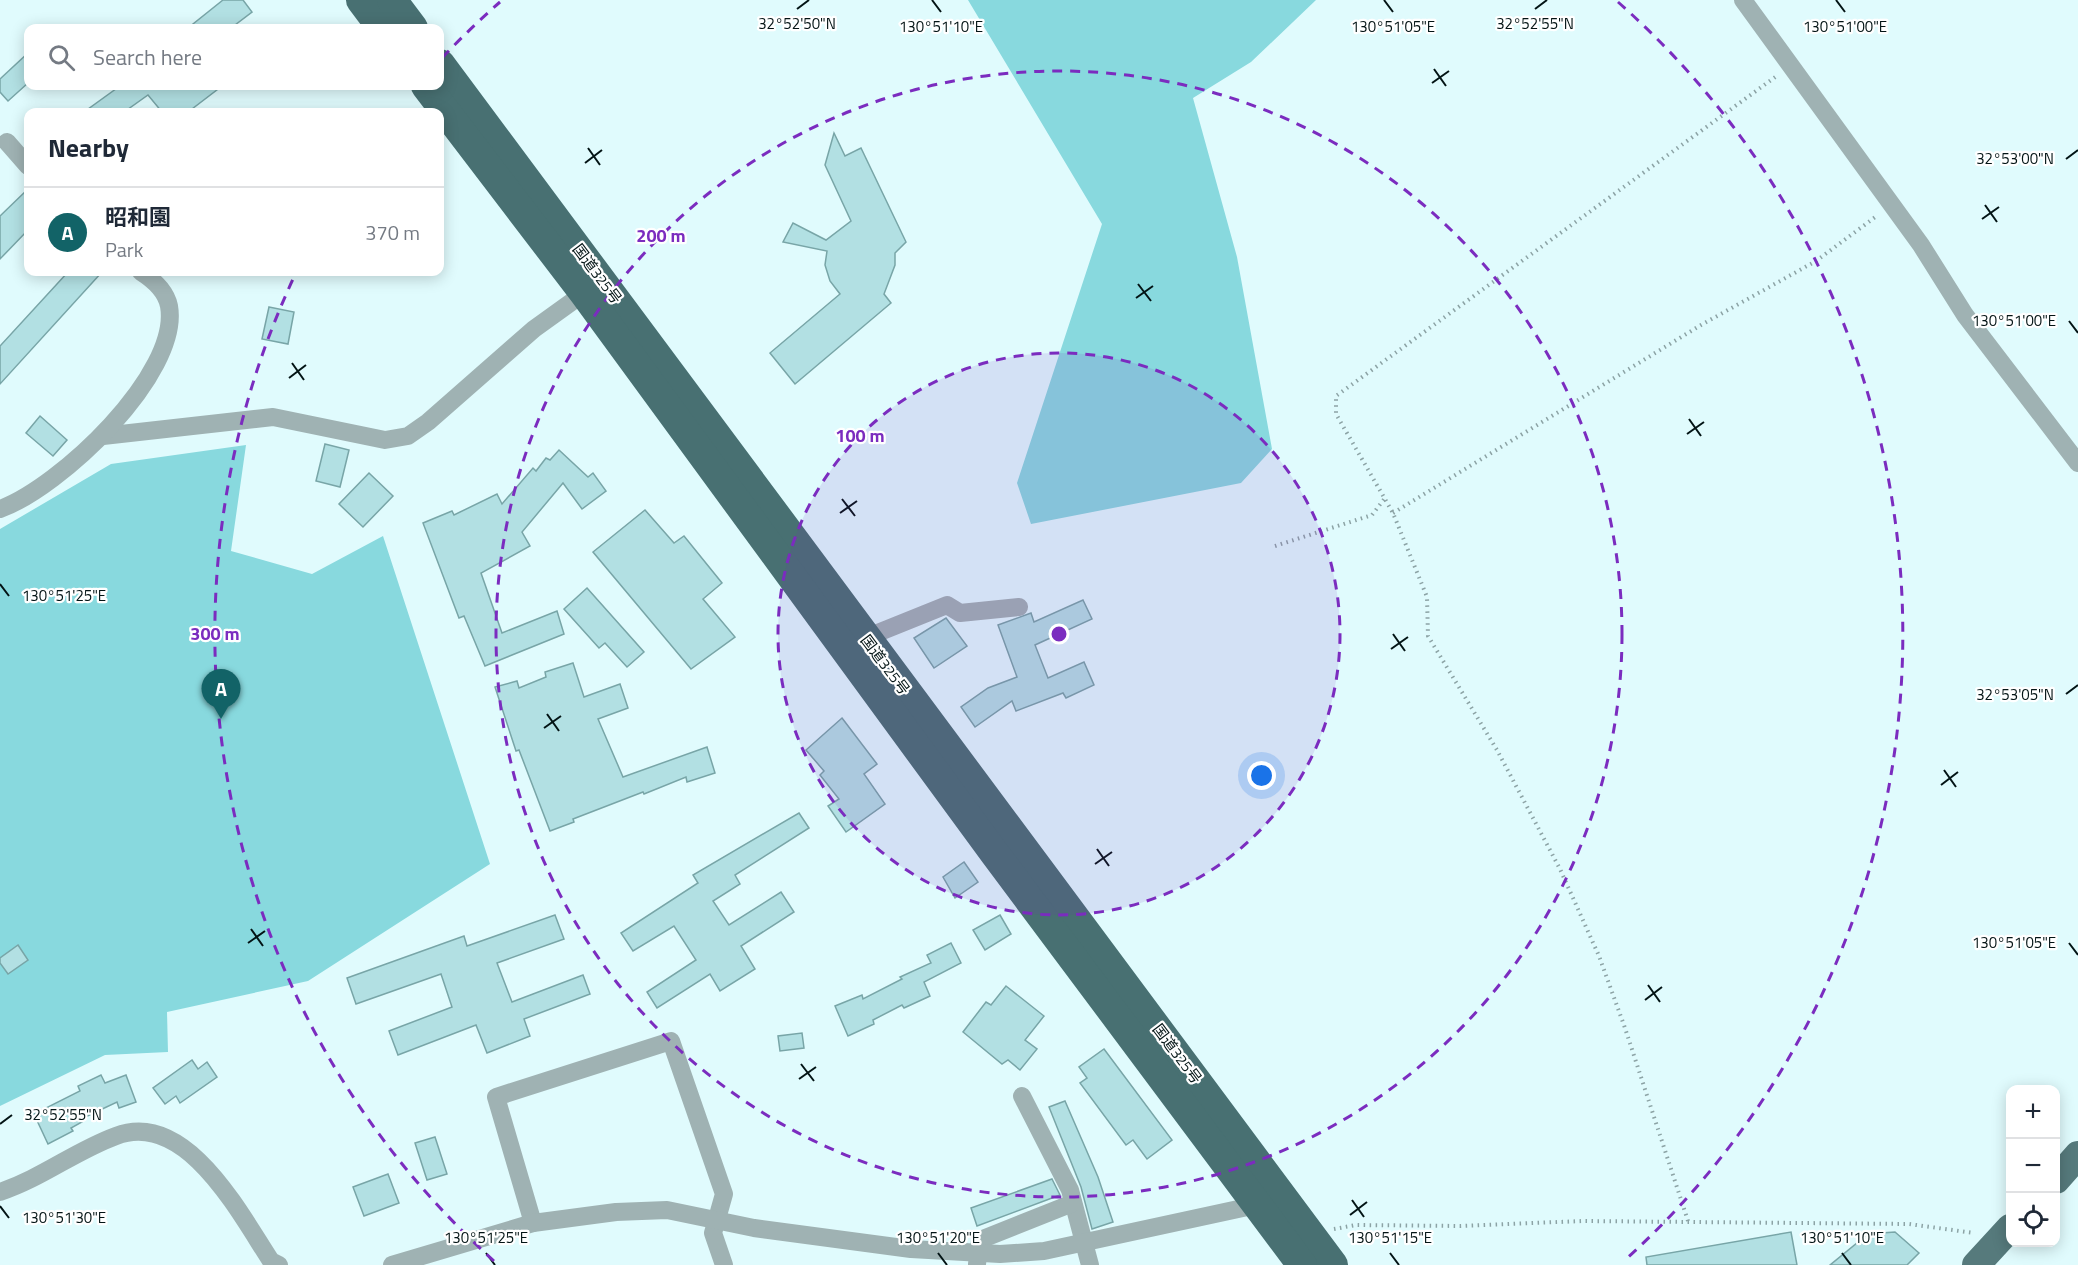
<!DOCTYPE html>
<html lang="en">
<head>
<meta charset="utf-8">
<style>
  :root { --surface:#fff; --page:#f6f6f7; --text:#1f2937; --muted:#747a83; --line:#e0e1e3; --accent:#126367 }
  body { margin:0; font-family:"Titillium Web","Noto Sans JP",sans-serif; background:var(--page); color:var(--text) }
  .controls { position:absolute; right:18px; bottom:18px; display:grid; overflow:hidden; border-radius:12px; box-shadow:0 3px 15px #0003 }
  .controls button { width:54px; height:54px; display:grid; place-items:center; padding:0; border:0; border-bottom:2px solid var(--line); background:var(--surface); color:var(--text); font:30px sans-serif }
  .you { position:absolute; left:1262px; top:776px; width:21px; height:21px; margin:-15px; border:4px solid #fff; border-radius:50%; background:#1a73e8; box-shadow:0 0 0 9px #1a73e833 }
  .badge { display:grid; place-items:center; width:39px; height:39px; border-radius:50%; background:var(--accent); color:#fff; font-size:20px; font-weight:700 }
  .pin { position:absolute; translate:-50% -50px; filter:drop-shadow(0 2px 3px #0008) }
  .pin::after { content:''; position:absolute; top:32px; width:21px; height:18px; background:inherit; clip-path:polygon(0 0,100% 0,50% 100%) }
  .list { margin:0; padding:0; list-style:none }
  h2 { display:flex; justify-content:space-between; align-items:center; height:78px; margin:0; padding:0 24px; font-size:26px }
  h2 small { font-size:20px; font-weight:400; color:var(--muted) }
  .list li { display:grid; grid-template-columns:39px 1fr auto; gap:18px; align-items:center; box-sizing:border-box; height:90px; padding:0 24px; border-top:2px solid var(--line) }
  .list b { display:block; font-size:22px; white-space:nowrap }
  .list p { margin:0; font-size:20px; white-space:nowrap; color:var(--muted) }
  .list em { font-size:20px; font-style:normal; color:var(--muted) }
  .icon { flex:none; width:33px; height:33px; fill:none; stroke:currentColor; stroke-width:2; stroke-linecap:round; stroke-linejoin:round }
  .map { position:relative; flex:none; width:2078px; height:1265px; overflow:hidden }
  .search { position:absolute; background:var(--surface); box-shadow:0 3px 15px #0003; left:24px; top:24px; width:420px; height:66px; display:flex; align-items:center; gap:15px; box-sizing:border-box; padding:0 21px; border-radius:12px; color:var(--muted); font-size:22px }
  .panel { position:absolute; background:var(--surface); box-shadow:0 3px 15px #0003; left:24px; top:108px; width:420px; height:168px; border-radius:12px }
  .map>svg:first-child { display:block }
  .green { fill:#88d9de }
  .building { fill:#b2e0e3; stroke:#78a5a7; stroke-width:1.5 }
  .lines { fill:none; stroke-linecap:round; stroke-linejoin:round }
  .path { stroke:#8ca3a5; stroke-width:4; stroke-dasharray:1.5 4.5; stroke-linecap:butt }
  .minor { stroke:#9fb2b3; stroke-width:18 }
  .primary { stroke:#567a7c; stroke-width:28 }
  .trunk { stroke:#487072; stroke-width:30 }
  .ticks { fill:none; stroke:#031415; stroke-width:2 }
  .ring { fill:none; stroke:#7b2cbf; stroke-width:3; stroke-dasharray:10 8 }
  .labels { text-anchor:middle; stroke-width:4.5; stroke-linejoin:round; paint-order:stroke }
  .street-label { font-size:15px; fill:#031415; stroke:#fff }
  .ticks-label { font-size:15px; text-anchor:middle; fill:#031415; stroke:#fff; stroke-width:4.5; stroke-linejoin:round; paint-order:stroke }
  .centre { fill:#7b2cbf; stroke:#fff; stroke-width:3 }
  .ring-label { font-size:18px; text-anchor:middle; font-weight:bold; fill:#7b2cbf; stroke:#fff; stroke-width:4.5; stroke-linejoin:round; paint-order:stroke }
</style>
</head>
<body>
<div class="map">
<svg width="2078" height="1265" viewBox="0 0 2078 1265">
  <rect width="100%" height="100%" fill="#e0fbfd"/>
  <g class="green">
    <path d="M968 0H1316L1251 62 1193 98 1237 257 1272 449 1241 483 1031 524 1017 483 1102 224Z"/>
    <path d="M246 445 231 551 312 574 383 536 490 864 308 981 167 1012 168 1052 105 1055 0 1106V529L111 464Z"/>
  </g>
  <g class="building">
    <path d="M223 0H243L252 12 231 28H188Z"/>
    <path d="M28 53V83L8 101 0 92V79Z"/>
    <path d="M120 86H222L188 112H162L148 95 124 112H84Z"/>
    <path d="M834 133 845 156 861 148 906 242 895 253V265L884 294 891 303 795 384 770 353 840 294 830 281 825 265 827 251 783 242 793 223 826 240 851 221 825 165Z"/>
    <path d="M28 189V230L0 259V216Z"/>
    <path d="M68 272H102L0 384V346Z"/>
    <path d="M269 307 294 312 288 344 262 339Z"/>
    <path d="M40 416 67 440 53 456 26 433Z"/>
    <path d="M325 444 349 450 340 487 316 481Z"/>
    <path d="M559 450 588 477 593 473 606 491 582 509 563 483 522 532 530 546 481 573 502 633 557 611 564 634 485 666 464 616 459 618 423 523 452 511 454 515 497 494 502 504 533 468 536 471 546 458 550 460Z"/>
    <path d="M369 473 393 496 363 527 339 504Z"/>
    <path d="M645 510 674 543 684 536 722 583 703 599 735 637 691 669 593 552Z"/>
    <path d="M587 588 644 652 627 667 605 643 599 648 564 609Z"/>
    <path d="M1083 600 1092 619 1035 645 1048 678 1084 662 1094 685 1066 698 1063 693 1016 711 1012 701 975 727 961 707 988 688 1017 677 998 625 1031 613 1034 622Z"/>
    <path d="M946 618 967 646 934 668 914 638Z"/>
    <path d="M573 663 584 697 620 684 628 708 598 719 623 777 707 747 715 773 687 782 686 777 644 794 643 792 573 819 574 822 550 831 519 750 516 751 495 687 517 681 519 688 546 677 545 672Z"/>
    <path d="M842 718 877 764 864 774 885 804 846 832 828 806 839 799 820 775 824 771 806 750Z"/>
    <path d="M799 813 809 828 735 875 740 884 713 901 729 925 781 892 794 912 741 946 755 969 720 991 710 974 657 1008 647 992 696 960 674 926 633 951 621 933 698 883 693 875Z"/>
    <path d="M964 862 978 882 955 898 943 877Z"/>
    <path d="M555 915 564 939 497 963 512 1002 583 975 590 994 524 1019 530 1036 487 1053 476 1025 398 1055 389 1031 452 1007 441 974 356 1004 347 978 464 936 467 946Z"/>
    <path d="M1000 915 1011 934 985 950 973 930Z"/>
    <path d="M951 943 961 963 924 982 930 996 904 1008 902 1005 873 1020 874 1024 848 1036 835 1006 862 995 863 999 902 979 900 977 931 963 927 955Z"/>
    <path d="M18 945 28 960 8 974 0 963V958Z"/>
    <path d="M1006 986 1044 1016 1025 1040 1037 1049 1020 1070 1008 1060 1002 1064 963 1032 986 1002 991 1005Z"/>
    <path d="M802 1033 804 1048 780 1051 778 1036Z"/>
    <path d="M1104 1049 1172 1140 1147 1159 1133 1140 1126 1145 1080 1083 1087 1078 1079 1067Z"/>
    <path d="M192 1060 198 1069 207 1062 217 1077 180 1103 176 1096 165 1104 153 1088Z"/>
    <path d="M101 1075 105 1083 126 1075 136 1102 119 1108 117 1102 81 1119 82 1122 71 1128 73 1131 48 1144 34 1114 80 1091 78 1086Z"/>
    <path d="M1065 1101 1098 1177 1113 1222 1092 1229 1081 1187 1049 1107Z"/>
    <path d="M435 1137 447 1174 427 1180 415 1143Z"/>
    <path d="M388 1174 399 1203 364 1216 353 1187Z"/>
    <path d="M1052 1179 1060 1195 977 1226 971 1208Z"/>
    <path d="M1791 1232 1797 1265H1647L1646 1257Z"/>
    <path d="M1895 1232 1919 1253 1907 1265H1830L1868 1234Z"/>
  </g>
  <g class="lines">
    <g class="path">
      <path d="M1393 513 1701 325 1816 261 1878 215"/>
      <path d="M1275 546 1372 515 1385 498"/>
      <path d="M1688 1221 1625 1028 1599 956 1560 869 1497 750 1428 636 1427 597 1393 513 1336 414V396L1778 75"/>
      <path d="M1334 1229 1356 1225 1461 1226 1583 1221 1909 1224 1974 1233"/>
    </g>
    <g class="minor">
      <path d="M1743 0 1921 245 1965 315 2078 463"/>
      <path d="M7 142 28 166"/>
      <path d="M103 436 273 417 385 440 408 436 428 422 534 329 591 288"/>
      <path d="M0 509C59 488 181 374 169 306 166 291 152 279 141 272"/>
      <path d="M865 638 947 605 960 613 1019 607"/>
      <path d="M1022 1096 1070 1190 1090 1265"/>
      <path d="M0 1192C42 1178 75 1151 116 1136 186 1109 240 1214 271 1261L279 1265"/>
      <path d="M533 1223 496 1097 671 1041 724 1194 713 1233 724 1265"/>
      <path d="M977 1264 980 1240 1073 1203"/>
      <path d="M392 1265 533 1223 616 1212 667 1210 754 1228 911 1249 1000 1254 1044 1251 1266 1203"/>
    </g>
    <g class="primary">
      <path d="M2056 1180 2078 1155"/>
      <path d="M1976 1265 2010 1228"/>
    </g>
    <g class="trunk">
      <path d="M361 0 382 28"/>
      <path d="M392 0 413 28"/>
      <path d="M440 64 1333 1265"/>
      <path d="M426 86 584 293 995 854 1302 1265"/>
    </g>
  </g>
  <path class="ticks" d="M932 0 941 12M1384 0 1393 12M1836 0 1845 12M797 9 809 0M1535 9 1547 0M1434 69 1446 86M1432 83 1449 71M588 148 600 165M2066 159 2078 150M585 163 602 150M1985 205 1997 222M1982 219 1999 207M1138 284 1151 301M1136 298 1153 286M2069 321 2078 333M292 363 304 380M289 378 306 365M1689 419 1701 436M1687 434 1704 422M842 499 855 516M840 513 857 501M0 584 9 596M1393 634 1405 651M1391 649 1408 637M2066 694 2078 685M547 714 559 731M544 728 561 716M1944 770 1956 787M1941 785 1958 772M1097 849 1109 866M1095 864 1112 852M251 929 263 946M248 943 265 931M2069 943 2078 955M1648 985 1660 1002M1645 1000 1662 987M801 1064 814 1081M799 1079 816 1067M0 1124 12 1115M1352 1200 1364 1217M0 1206 9 1218M1350 1215 1367 1202M486 1253 495 1265M938 1253 947 1265M1390 1253 1399 1265M1842 1253 1851 1265"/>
  <circle cx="1059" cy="634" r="281" fill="#7b2cbf" fill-opacity=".12"/>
  <g class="ring">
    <circle cx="1059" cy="634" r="281"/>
    <circle cx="1059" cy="634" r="563"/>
    <path d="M494 1261A844 844 0 0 1 294 277M442 58A844 844 0 0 1 500 2M1618 2A844 844 0 0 1 1624 1261"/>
  </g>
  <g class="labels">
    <g class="street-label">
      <text transform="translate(597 274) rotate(53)" y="5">国道325号</text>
      <text transform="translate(885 665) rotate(53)" y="5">国道325号</text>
      <text transform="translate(1177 1054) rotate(53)" y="5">国道325号</text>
    </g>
  </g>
  <g class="ticks-label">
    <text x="797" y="29">32°52'50"N</text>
    <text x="1535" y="29">32°52'55"N</text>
    <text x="941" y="32">130°51'10"E</text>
    <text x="1393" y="32">130°51'05"E</text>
    <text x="1845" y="32">130°51'00"E</text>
    <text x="2015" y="164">32°53'00"N</text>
    <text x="2014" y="326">130°51'00"E</text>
    <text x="64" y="601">130°51'25"E</text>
    <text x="2015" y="700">32°53'05"N</text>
    <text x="2014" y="948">130°51'05"E</text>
    <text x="63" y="1120">32°52'55"N</text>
    <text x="64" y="1223">130°51'30"E</text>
    <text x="486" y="1243">130°51'25"E</text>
    <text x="938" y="1243">130°51'20"E</text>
    <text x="1390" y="1243">130°51'15"E</text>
    <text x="1842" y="1243">130°51'10"E</text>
  </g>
  <circle cx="1059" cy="634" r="9" class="centre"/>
  <g class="ring-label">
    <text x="661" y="242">200 m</text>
    <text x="860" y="442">100 m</text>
    <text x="215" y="640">300 m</text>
  </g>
</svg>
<div class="controls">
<button>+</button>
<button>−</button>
<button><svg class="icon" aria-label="locate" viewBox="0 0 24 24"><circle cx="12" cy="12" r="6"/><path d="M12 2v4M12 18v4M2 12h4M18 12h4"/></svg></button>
</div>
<div class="you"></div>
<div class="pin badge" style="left:221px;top:719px">A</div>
<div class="search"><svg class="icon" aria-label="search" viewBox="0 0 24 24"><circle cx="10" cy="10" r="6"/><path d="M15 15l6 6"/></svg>Search here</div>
<section class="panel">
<h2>Nearby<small></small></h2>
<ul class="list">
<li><span class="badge">A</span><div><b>昭和園</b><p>Park</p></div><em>370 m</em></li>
</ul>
</section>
</div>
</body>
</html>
